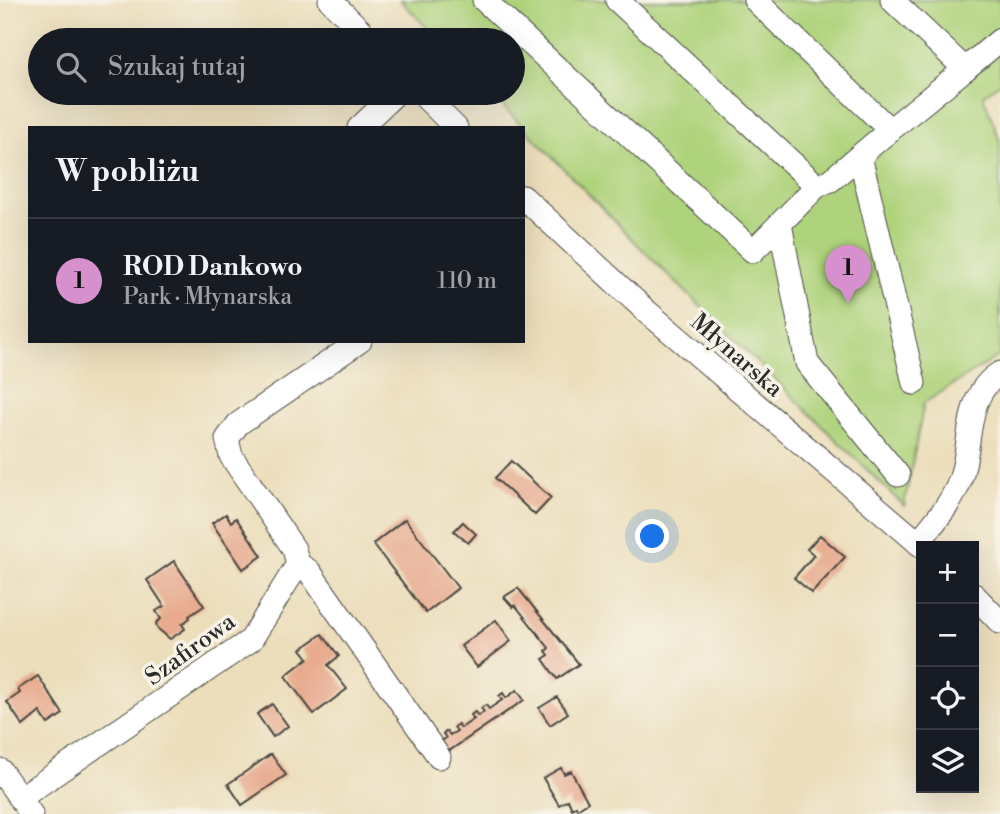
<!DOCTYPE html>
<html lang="pl">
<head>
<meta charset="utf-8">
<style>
  :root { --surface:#171b24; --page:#242831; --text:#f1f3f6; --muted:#9ea1a6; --line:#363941; --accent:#d690ce }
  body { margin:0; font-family:"Libre Bodoni",serif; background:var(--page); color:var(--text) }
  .controls { position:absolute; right:21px; bottom:21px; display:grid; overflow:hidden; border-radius:0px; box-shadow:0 7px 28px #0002 }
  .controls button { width:63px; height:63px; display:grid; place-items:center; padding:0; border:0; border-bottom:2px solid var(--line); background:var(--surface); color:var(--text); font:35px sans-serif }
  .you { position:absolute; left:653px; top:537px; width:24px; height:24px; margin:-18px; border:5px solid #fff; border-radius:50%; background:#1a73e8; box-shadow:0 0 0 10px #1a73e833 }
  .badge { display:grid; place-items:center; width:46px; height:46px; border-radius:50%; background:var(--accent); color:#111; font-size:23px; font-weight:700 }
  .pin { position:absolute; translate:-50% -58px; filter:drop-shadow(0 2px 4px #0008) }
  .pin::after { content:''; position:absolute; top:37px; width:24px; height:21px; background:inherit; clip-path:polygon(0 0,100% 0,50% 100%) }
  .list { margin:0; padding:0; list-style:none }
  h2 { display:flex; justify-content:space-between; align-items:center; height:91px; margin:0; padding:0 28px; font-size:30px }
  h2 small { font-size:23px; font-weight:400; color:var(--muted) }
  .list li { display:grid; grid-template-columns:46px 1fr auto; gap:21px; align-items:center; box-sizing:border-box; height:126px; padding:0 28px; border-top:2px solid var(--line) }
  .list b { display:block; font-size:26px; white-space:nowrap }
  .list p { margin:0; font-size:23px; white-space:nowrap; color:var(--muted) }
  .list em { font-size:23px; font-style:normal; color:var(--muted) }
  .icon { flex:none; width:38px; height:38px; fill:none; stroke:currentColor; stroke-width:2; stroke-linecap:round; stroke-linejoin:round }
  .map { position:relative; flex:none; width:1000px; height:814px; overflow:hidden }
  .search { position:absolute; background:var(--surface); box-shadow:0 7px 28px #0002; left:28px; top:28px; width:497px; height:77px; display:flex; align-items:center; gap:18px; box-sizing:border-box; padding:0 24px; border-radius:38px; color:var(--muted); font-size:26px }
  .panel { position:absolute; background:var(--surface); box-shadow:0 7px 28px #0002; left:28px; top:126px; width:497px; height:217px; border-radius:0px }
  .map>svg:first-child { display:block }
  .green { fill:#afd37c; stroke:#6d7f54; stroke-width:2 }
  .building { fill:#e8ab8f }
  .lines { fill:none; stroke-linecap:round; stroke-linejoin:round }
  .minor-casing { stroke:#484641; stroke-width:25 }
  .minor { stroke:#fff; stroke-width:23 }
  .labels { text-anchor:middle; stroke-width:7; stroke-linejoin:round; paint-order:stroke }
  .street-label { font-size:24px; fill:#2b2b2b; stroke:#f7f3e8 }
</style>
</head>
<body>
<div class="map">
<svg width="1000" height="814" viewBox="0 0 1000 814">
  <rect width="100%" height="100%" fill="#f7f3e8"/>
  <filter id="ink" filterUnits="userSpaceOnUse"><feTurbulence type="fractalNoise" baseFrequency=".0143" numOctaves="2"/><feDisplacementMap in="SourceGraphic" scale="14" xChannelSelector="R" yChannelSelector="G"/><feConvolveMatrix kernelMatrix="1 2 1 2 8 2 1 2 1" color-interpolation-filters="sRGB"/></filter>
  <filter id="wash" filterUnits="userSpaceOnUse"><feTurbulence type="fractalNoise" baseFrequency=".00686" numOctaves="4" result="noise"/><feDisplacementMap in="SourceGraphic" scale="28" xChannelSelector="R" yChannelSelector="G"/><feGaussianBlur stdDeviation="1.57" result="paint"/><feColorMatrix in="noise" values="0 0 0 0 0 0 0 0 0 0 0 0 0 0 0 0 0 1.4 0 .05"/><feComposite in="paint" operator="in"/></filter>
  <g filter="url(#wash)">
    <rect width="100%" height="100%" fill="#ecdebb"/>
    <path class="green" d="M400 0H1000V83L983 95 1000 141V355L924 403 904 506 644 251 490 93H513V40H439Z"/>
    <g id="blocks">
      <g class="building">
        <path d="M511 461 551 498 535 515 495 478Z"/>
        <path d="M226 514 231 522 236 518 262 556 243 569 212 523Z"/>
        <path d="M405 519 458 588 426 613 373 544Z"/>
        <path d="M463 522 476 534 468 543 454 531Z"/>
        <path d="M820 535 845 557 812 593 794 578 814 555 807 549Z"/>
        <path d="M174 561 204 606 189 616 190 618 182 624 185 629 170 639 157 628 156 623 161 619 156 611 164 606 147 580Z"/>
        <path d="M518 588 579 664 557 679 543 659 549 655 546 651 549 648 515 605 513 607 504 597Z"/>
        <path d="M496 620 511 641 477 667 461 646Z"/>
        <path d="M322 634 339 656 328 665 347 689 314 714 285 676 308 658 301 649Z"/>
        <path d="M38 676 63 714 48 724 40 712 23 726 7 702 20 693 18 689Z"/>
        <path d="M517 690 524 700 446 753 439 743 446 738 443 734 447 731 450 735 457 731 454 727 458 724 461 728 474 719 471 715 475 712 478 716 484 712 481 708 486 705 489 709 502 700 499 696 503 693 506 698Z"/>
        <path d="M557 697 568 713 550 725 539 708Z"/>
        <path d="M272 704 288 726 273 737 257 714Z"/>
        <path d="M271 754 286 775 242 805 228 784Z"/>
        <path d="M561 768 564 774 571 771 588 802 577 809 576 806 572 809 568 800 559 805 543 778Z"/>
      </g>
    </g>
  </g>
  <g filter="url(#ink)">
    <use href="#blocks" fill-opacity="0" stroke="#484641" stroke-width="2"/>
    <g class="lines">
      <g class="minor-casing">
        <g id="minor">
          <path d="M330 0 370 40"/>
          <path d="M484 0 753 251 817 186 617 0"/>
          <path d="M755 0 890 130 965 69 892 0"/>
          <path d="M965 69 1000 40"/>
          <path d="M421 93 456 128"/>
          <path d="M359 128 396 93"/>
          <path d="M860 156 914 383"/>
          <path d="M817 186 831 180 890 130"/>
          <path d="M523 197 644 309 922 546"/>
          <path d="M780 224 807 363 898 475"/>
          <path d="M918 543C933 523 952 504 960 480 973 445 963 395 1000 373"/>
          <path d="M298 564 309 571 439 757"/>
          <path d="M974 595 1000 622"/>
          <path d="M0 770 20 798"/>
          <path d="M31 814 20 798 251 640 298 564 294 549 231 456 227 439 238 424 360 341"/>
        </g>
      </g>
      <use href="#minor" class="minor"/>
    </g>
  </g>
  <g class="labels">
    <g class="street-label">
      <text transform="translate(737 355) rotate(41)" y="8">Młynarska</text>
      <text transform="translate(190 649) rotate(-36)" y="8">Szafirowa</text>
    </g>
  </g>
</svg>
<div class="controls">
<button>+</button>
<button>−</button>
<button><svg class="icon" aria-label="locate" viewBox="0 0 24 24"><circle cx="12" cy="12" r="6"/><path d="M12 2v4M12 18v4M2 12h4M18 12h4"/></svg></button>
<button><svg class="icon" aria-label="layers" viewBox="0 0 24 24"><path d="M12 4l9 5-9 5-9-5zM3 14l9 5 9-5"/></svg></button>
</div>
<div class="you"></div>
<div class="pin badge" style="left:848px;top:303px">1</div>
<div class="search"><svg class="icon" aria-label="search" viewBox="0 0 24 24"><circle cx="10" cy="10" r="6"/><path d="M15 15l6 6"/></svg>Szukaj tutaj</div>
<section class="panel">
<h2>W pobliżu<small></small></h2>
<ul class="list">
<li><span class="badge">1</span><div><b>ROD Dankowo</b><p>Park · Młynarska</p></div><em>110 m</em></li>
</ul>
</section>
</div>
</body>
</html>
